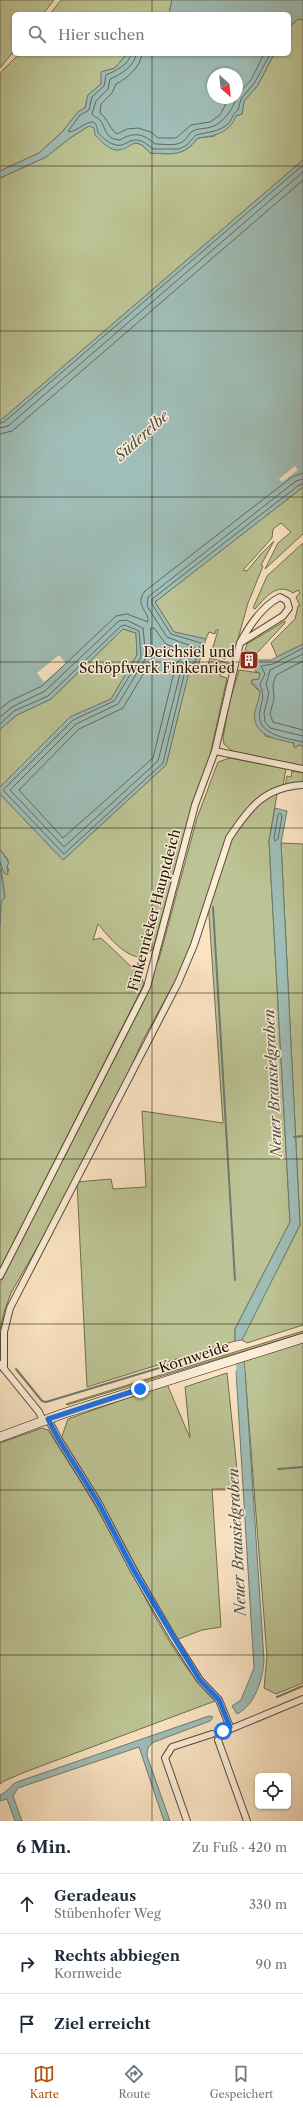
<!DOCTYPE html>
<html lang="de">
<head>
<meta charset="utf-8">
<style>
  :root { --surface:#fff; --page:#f6f6f7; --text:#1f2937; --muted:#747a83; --line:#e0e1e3; --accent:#b45309 }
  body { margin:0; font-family:"Libre Caslon Text",serif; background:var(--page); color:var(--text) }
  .controls { position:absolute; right:12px; bottom:12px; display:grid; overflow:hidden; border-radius:6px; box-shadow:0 1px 3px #0004 }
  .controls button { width:36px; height:36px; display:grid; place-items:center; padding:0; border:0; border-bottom:1px solid var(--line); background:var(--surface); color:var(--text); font:20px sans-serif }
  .compass { position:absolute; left:207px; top:68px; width:36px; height:36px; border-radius:50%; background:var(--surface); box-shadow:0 1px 3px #0004; rotate:153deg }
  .stop { position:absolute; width:12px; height:12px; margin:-9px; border:3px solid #1a73e8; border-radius:50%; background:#fff }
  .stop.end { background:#1a73e8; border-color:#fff; box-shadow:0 1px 4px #0008 }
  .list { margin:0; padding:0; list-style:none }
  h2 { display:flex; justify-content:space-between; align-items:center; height:52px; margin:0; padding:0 16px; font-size:17px }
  h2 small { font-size:13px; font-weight:400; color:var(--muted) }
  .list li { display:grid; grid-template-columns:26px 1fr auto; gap:12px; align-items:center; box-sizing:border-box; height:60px; padding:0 16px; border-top:1px solid var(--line) }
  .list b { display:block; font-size:15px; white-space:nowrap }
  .list p { margin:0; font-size:13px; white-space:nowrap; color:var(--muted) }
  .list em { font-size:13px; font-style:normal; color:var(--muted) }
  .icon { flex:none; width:22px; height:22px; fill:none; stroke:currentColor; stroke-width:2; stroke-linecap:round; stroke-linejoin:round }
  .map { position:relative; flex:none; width:303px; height:1821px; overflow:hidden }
  .search { position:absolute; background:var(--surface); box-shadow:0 1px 3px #0004; left:12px; right:12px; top:12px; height:44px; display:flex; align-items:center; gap:10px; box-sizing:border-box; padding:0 14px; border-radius:6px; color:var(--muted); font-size:15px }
  .sheet { height:232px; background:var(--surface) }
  nav { display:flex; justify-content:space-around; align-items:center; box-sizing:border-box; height:56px; border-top:1px solid var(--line); background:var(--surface); font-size:11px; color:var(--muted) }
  nav a { display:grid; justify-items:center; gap:2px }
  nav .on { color:var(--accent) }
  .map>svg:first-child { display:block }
  .green { fill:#bdc495; stroke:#706e4e }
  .water { fill:#9fbeb7; stroke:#6d7b71; fill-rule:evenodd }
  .pier { fill:#fbe4c4 }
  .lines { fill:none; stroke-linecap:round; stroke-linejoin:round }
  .shore { stroke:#606a5f; stroke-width:1 }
  .stream { stroke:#6d7b71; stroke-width:2 }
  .canal { stroke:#9fbeb7; stroke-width:8 }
  .minor-casing { stroke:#584a36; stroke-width:8 }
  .secondary-casing { stroke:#221707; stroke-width:10 }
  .minor { stroke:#fcedd9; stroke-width:6 }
  .secondary { stroke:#fcedd9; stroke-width:9 }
  .route { stroke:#1a73e8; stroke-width:5 }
  .grid { fill:none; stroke:#221707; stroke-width:1; stroke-opacity:0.55 }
  .labels { text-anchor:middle; stroke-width:3; stroke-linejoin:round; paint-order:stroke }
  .poi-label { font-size:14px; fill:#221707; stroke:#fcedd9; text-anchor:end }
  .street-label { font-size:14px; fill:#221707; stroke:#fcedd9 }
  .water-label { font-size:15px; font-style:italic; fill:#4e5145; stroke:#fcedd9 }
</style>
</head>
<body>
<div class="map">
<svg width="303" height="1821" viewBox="0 0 303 1821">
  <rect width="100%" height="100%" fill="#fbe4c4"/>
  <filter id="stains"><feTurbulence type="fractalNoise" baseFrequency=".005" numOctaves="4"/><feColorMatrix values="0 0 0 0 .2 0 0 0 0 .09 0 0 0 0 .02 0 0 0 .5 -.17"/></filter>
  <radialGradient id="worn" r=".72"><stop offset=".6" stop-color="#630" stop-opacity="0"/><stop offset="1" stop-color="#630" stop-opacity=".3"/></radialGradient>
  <g class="green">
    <path d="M0 0H54L43 14H14V51L0 68Z"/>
    <path d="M61 0H172C172 3 169 10 169 14H50Z"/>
    <path d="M298 19 303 20V160L0 421V178L46 157 70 138 89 126H92L126 147C135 139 144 145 150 153 172 154 183 157 198 138L215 136 236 116 242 114 244 101 258 85 274 54H289V27Z"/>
    <path d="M19 54H131L125 56 115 68 102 72 101 84 88 95 85 108 78 112 62 132 39 153 0 171V73Z"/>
    <path d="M303 487V534L265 569 278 543 291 532 281 523 273 529 272 538 243 570 247 571 261 554 274 541 261 565 263 566 248 603 236 646 233 645 230 655 226 654 225 659 211 654 218 630H216L215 634 209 632 206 639 174 632 155 602Z"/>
    <path d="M303 543V644L277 657 271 643 295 619 298 606H300L296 597 300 593 298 590 293 593C277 582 266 597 255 609L253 608 267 576Z"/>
    <path d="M285 621V623L257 653 245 650 247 644Z"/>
    <path d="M123 629 136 633 137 655 111 699 70 717 0 787V729L17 715 51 699Z"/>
    <path d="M210 658 231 664 229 672 222 670 220 676 227 678 209 760 191 809 153 949 143 957C126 959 108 936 98 924L93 940 101 938 140 975 144 984 0 1269V926L1 902 5 897 0 861 4 873 9 871 7 866 8 860 0 849V794L63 860 166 765 190 667 206 672Z"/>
    <path d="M239 670 260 673 259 679 252 680 251 683 260 692 265 736 294 743V747L298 745 303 746V766L232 751 224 744 223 738 229 704Z"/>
    <path d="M230 758 286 769 283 785 271 789 250 808 235 824 226 838 198 926 179 974 142 1042 128 1074 50 1225 11 1293 4 1312 0 1330V1283L145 999 156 964 159 959 197 818 218 762Z"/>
    <path d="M292 771 303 773V782L285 785 287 776 291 777Z"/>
    <path d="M278 788 269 841 290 1222 235 1329V1341L87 1387 77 1182 111 1179 113 1189 146 1187 142 1111 223 1123 208 900 224 849 255 805Z"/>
    <path d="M281 843 303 844V1325L247 1343 242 1340 247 1328 300 1225Z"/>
    <path d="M303 1331V1333L67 1405 66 1404Z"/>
    <path d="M303 1342V1683L276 1694 264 1688 267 1656 244 1360Z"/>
    <path d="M227 1373 239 1489H212L221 1627 202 1630 176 1640 101 1501 61 1439 68 1419 167 1384 190 1438 185 1387Z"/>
    <path d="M42 1428 48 1430C75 1471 100 1512 123 1555 150 1606 174 1660 215 1701L25 1772 4 1781 0 1784V1443Z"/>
  </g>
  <g class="water">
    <path d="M172 0H303V20L298 19 289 27V14H169Z"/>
    <path d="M131 54H274L258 85 244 101 242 114 236 116C230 133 214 136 198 138 183 157 172 154 150 153 133 132 132 151 116 150 108 149 101 141 95 135L94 128 89 126 70 138 46 157 0 178V171L39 153 62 132 78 112 85 108 88 95 101 84V72L115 68 125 56ZM213 74H237V98H213Z"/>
    <path d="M303 160V487L155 602 174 632 206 639 197 670 190 668 166 765 63 860 0 794V787L70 717 111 699 137 655 136 633 123 629 51 699 17 715 0 729V421Z"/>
    <path d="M303 644V746L298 745 296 748 294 747V743C276 739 251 736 255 711 257 705 259 699 260 692L255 685 251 683 252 680 259 679 260 673 255 671 258 660H271Z"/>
    <path d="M275 808 287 811 281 843 300 1225 242 1340 235 1341V1329L290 1222 269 841Z"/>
    <path d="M0 849 9 863 7 866 8 875 4 873 0 861Z"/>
    <path d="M0 868 5 897 1 902 0 926Z"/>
    <path d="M245 1370 264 1660C263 1679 255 1705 237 1714L232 1706 241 1700 254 1668 236 1371Z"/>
    <path d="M209 1716 213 1717 210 1721 154 1742C148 1746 147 1749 147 1756L170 1821H164L139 1747 18 1788 13 1796 22 1821H15L7 1799 0 1801V1795C8 1792 10 1785 17 1782Z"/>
  </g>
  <g class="pier">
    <path d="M295 466 298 470 282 482 279 479Z"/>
    <path d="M59 655 66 664 44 682 37 673Z"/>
  </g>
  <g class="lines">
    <g class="shore">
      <path d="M131 54C129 65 115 71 106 75L104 86 92 97 89 110 80 115 69 130V132C78 131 84 122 93 122 98 125 96 127 98 132 100 136 109 143 113 144 128 151 130 128 153 149H179L187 145 196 135C207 132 220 132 229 123 233 118 232 114 238 110L241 99 255 82 270 54"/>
      <path d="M136 54C135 66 120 75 110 79L108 89 96 101 92 114C94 117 97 117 100 120 106 127 104 139 120 140 133 132 143 133 155 144 164 144 178 147 185 140 188 137 189 133 193 131 198 128 206 129 211 127 222 124 234 109 236 98"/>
      <path d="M142 54C141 66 127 79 116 84L112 93 101 104 100 113C108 119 109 128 117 134L127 129 138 128 151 132 158 138H176L191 125 210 122 220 115 229 98"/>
      <path d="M237 95 251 80 264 54"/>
      <path d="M0 423 4 422 303 165"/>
      <path d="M0 428 8 426 303 172"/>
      <path d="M0 434 12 431 303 180"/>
      <path d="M151 628H154L166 644 187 652 176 664 153 758 63 838 19 790 79 729 123 708 151 661Z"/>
      <path d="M303 648 273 664 261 666 265 674 260 684C265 699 262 697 260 711 255 735 286 738 303 742"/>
      <path d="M303 654 270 670 266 685 269 693 264 713 265 722 270 728 303 736"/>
      <path d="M303 661 276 675 273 685 274 699 270 714 273 722 303 730"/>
      <path d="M0 709 10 701 42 686 116 616 127 614 148 622C149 610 134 606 145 591L292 477 303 473"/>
      <path d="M0 717 12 707 45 691 119 621 126 620 143 628 146 658 118 704 76 724 10 790 64 847 158 761 182 666 185 661 191 658 194 647 167 637 147 606 148 597 296 481 303 479"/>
      <path d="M0 724 14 711 48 696 121 626 125 625 139 631 141 657 114 701 73 720 3 790 64 854 163 763 186 667 189 664 195 663 201 643 171 634 152 604V599L299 485 303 484"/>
      <path d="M280 813 282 816 278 839 275 841 274 838 278 815Z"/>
    </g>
    <g class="stream">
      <path d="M213 907 235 1280"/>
      <path d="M294 1137 303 1136"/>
      <path d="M16 1369 42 1401 46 1402 222 1349"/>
      <path d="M278 1469 303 1467"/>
      <path d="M277 1697 303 1686"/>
    </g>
    <path class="canal" d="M240 1363 241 1382"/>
    <g class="minor-casing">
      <g id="minor">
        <path d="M215 751 303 769"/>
        <path d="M0 1276 147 987 195 805 215 751 240 643C249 626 262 606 280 597L287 601 289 608 283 616 240 643"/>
        <path d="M0 1364 39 1412 43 1421"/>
        <path d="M4 1369V1332L10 1308 178 983 194 945 229 838C249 808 264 787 303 785"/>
        <path d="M48 1419 59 1440 98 1502 133 1569 175 1641 200 1680 219 1700 230 1727"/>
        <path d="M221 1733 303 1699"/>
        <path d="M218 1740 247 1821"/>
        <path d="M187 1821 165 1758 172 1747 212 1734"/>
      </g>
    </g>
    <g class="secondary-casing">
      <path id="secondary" d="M0 1437 62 1414 303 1338"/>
    </g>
    <use href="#minor" class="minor"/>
    <use href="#secondary" class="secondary"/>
  </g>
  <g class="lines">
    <path class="route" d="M140 1389 48 1419 59 1440 98 1502 133 1569 176 1641 200 1680 219 1700 230 1727 223 1731"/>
  </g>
  <path class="grid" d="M152 0V14M152 54V1821M0 166H303M0 331H303M0 497H303M0 662H303M0 828H303M0 993H303M0 1159H303M0 1324H303M0 1490H303M0 1655H303"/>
  <defs>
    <g id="building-square" transform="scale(1)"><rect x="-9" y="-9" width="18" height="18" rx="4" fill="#8f2418" stroke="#fcedd9"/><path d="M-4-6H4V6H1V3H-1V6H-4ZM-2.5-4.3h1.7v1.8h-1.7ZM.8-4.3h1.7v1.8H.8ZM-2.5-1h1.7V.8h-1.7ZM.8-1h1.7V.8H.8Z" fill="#fff"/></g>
  </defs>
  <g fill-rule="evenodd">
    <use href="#building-square" x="249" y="660"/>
  </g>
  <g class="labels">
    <g class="poi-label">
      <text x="235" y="657">Deichsiel und<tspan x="235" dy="16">Schöpfwerk Finkenried</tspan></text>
    </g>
    <g class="street-label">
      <text transform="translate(154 910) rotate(-75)" y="5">Finkenrieker Hauptdeich</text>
      <text transform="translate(194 1357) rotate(-18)" y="5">Kornweide</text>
    </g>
    <g class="water-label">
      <text transform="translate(142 436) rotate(-42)" y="5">Süderelbe</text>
      <text transform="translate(273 1083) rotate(-93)" y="5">Neuer Brausielgraben</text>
      <text transform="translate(237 1542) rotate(-93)" y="5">Neuer Brausielgraben</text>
    </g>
  </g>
  <rect width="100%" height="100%" filter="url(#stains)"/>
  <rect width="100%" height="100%" fill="url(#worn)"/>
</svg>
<div class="controls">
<button><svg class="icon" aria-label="locate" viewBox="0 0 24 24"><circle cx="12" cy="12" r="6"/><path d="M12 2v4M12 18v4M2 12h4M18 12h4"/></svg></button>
</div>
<svg class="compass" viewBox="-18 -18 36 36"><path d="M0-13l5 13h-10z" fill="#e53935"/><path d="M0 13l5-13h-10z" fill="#747a83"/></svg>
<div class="stop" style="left:223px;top:1731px"></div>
<div class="stop end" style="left:140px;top:1389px"></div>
<div class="search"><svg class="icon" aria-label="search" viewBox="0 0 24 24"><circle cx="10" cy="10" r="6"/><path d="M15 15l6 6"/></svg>Hier suchen</div>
</div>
<section class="sheet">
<h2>6 Min.<small>Zu Fuß · 420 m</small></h2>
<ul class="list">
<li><svg class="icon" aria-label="ahead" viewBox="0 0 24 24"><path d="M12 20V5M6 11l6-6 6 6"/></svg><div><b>Geradeaus</b><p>Stübenhofer Weg</p></div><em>330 m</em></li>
<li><svg class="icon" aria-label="right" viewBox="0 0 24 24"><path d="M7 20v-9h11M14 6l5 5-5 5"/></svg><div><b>Rechts abbiegen</b><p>Kornweide</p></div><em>90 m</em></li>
<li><svg class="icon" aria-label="arrive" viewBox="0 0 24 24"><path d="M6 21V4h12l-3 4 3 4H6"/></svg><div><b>Ziel erreicht</b></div></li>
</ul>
</section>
<nav>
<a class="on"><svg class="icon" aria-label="map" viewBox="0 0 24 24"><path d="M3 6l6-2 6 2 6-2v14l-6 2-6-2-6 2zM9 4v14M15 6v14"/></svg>Karte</a>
<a><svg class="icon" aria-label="directions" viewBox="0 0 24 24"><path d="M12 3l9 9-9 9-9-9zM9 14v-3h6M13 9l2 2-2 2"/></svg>Route</a>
<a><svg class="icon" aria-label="saved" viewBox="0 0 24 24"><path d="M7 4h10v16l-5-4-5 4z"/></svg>Gespeichert</a>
</nav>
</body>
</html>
